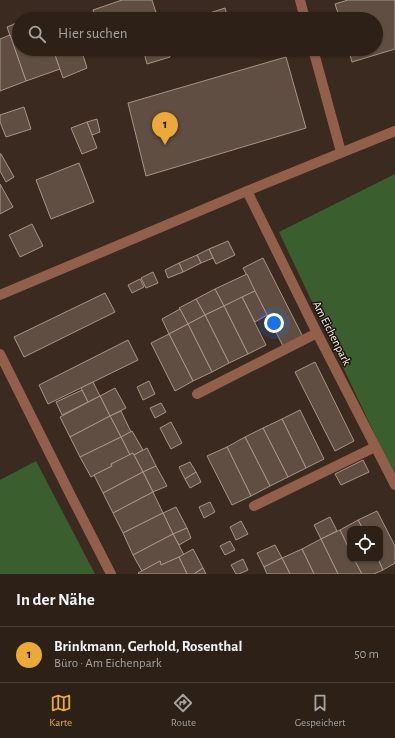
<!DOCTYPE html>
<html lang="de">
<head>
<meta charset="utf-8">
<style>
  :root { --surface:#2c2017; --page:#382d24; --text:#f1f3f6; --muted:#a6a3a1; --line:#483e36; --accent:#eba93a }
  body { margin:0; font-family:"Alegreya Sans",sans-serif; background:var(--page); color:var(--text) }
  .controls { position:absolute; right:12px; bottom:12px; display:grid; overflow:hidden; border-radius:8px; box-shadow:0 1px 3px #0004 }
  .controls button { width:36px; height:36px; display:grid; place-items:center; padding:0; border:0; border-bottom:1px solid var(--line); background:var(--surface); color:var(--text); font:20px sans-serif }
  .you { position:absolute; left:274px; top:323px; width:14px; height:14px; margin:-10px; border:3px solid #fff; border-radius:50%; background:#1a73e8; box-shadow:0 0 0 6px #1a73e833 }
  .badge { display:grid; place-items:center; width:26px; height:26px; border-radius:50%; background:var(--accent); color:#111; font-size:13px; font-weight:700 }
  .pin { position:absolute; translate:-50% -33px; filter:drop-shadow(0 1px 2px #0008) }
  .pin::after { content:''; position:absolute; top:21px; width:14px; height:12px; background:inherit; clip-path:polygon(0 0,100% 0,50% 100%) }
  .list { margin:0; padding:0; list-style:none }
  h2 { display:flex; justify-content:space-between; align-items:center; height:52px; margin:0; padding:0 16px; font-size:17px }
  h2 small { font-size:13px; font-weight:400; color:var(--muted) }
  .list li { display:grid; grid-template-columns:26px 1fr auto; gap:12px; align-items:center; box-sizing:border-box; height:56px; padding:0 16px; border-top:1px solid var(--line) }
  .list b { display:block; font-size:15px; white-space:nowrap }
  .list p { margin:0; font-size:13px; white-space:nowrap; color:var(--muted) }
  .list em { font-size:13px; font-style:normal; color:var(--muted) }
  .icon { flex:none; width:22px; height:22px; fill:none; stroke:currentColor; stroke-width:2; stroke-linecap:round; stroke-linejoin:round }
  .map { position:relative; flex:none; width:395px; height:574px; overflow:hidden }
  .search { position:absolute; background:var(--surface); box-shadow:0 1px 3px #0004; left:12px; right:12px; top:12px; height:44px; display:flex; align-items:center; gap:10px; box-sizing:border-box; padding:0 14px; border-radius:22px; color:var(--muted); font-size:15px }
  .sheet { height:108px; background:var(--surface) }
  nav { display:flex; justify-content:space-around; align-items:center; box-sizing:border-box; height:56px; border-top:1px solid var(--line); background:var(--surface); font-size:11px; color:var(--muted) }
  nav a { display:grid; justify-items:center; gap:2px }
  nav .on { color:var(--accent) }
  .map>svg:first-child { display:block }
  .green { fill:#3b5e2e }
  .building { fill:#604e42; stroke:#a99588 }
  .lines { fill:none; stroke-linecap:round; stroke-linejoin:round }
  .minor { stroke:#925f4b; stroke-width:10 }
  .labels { text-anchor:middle; stroke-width:3; stroke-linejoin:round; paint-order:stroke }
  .street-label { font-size:12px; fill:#faefe8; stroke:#1b140f }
</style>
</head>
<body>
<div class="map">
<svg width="395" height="574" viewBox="0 0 395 574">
  <rect width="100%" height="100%" fill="#3a2a1f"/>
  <g class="green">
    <path d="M395 174V477L279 232Z"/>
    <path d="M36 461 95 574H0V480Z"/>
  </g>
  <g class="building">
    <path d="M122 0H152L158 19H96L93 10Z"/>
    <path d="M348 0H395V49L352 62 348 49H376V19H340L335 4Z"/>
    <path d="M225 8 228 19H191Z"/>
    <path d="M41 15 42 19H28Z"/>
    <path d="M19 22V49H53L60 69 26 81 7 27Z"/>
    <path d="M10 35 26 81 0 91V39Z"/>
    <path d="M53 49H81L87 68 63 78Z"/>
    <path d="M106 49H126L108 55Z"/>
    <path d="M143 49H168L170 57 147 64Z"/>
    <path d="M286 57 306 128 146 176 128 103Z"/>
    <path d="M24 107 31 129 6 137 0 122V115Z"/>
    <path d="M97 119 100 132 92 135 87 122Z"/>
    <path d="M87 122 97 148 82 154 71 128Z"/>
    <path d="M0 154H1L14 177 6 182 0 171Z"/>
    <path d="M79 163 94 202 51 219 36 180Z"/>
    <path d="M0 184 13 207 0 214Z"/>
    <path d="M32 224 43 246 20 257 9 235Z"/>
    <path d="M228 241 235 255 216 264 209 249Z"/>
    <path d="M209 249 213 258 201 263 197 255Z"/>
    <path d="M197 255 201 263 183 272 179 263Z"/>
    <path d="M263 258 303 337 283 346 243 268Z"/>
    <path d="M179 263 183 272 168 278 165 270Z"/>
    <path d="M153 272 158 283 146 288 141 278Z"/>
    <path d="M247 274 255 291 224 306 215 289Z"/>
    <path d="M140 279 144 287 132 293 128 285Z"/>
    <path d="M215 289 224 306 205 315 196 299Z"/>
    <path d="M255 291 267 315 255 322 242 297Z"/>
    <path d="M105 293 115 312 24 357 14 337Z"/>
    <path d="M242 297 266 345 248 354 224 306Z"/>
    <path d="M196 299 205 315 188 324 179 308Z"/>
    <path d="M224 306 248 354 229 363 205 315Z"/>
    <path d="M180 309 188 324 169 334 162 319Z"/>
    <path d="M205 315 229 363 212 372 188 324Z"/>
    <path d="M188 324 212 372 193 381 169 334Z"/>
    <path d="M169 334 193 381 175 391 151 343Z"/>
    <path d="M128 340 138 360 48 404 39 385Z"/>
    <path d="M315 362 354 441 335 451 295 372Z"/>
    <path d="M149 381 155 394 143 400 137 387Z"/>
    <path d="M93 382 100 396 88 402 81 388Z"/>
    <path d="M115 388 126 408 110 416 100 396Z"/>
    <path d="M82 390 88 402 62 415 56 402Z"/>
    <path d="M100 396 110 416 70 437 60 417Z"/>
    <path d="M161 403 166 412 155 418 150 408Z"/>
    <path d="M300 410 324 459 306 468 282 419Z"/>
    <path d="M121 411 131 432 121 437 110 416Z"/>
    <path d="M110 416 121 437 80 457 70 437Z"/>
    <path d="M282 419 306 468 288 477 263 428Z"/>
    <path d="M171 422 182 443 171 449 160 428Z"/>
    <path d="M263 428 288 477 270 486 245 437Z"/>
    <path d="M132 431 143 450 134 455 133 453 130 455 121 437Z"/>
    <path d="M121 437 130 455 111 464 112 466 91 477 80 457Z"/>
    <path d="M245 437 270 486 251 496 227 447Z"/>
    <path d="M227 447 251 496 232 505 207 456Z"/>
    <path d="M147 448 156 466 143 472 134 455Z"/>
    <path d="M133 453 143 472 103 493 94 475 112 466 111 464Z"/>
    <path d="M363 460 369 472 341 485 335 474Z"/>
    <path d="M190 462 196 472 185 479 179 467Z"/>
    <path d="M156 466 167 486 153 492 143 472Z"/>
    <path d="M143 472 153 492 113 513 103 493Z"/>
    <path d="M196 472 201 482 190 488 185 479Z"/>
    <path d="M153 492 163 513 123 533 113 513Z"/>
    <path d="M210 502 215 512 204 518 199 507Z"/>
    <path d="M176 507 187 528 173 534 163 513Z"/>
    <path d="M377 511 395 546V563L383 570 378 559H380V529H363L358 520Z"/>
    <path d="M163 513 173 534 133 555 123 533Z"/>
    <path d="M330 517 337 531 321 539 314 525Z"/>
    <path d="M358 520 363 529H350V551L340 530Z"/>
    <path d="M241 521 248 534 236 540 230 527Z"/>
    <path d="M187 528 191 538 179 545 173 534Z"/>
    <path d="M340 530 350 551V559H354L362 574H338L321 539Z"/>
    <path d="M173 534 184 555 161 565 160 561 142 571 133 555Z"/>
    <path d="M321 539 338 574H314L302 549Z"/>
    <path d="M230 541 235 550 225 555 220 546Z"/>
    <path d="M275 545 282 558 264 567 257 553Z"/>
    <path d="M193 549 203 568 194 574H187L179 557Z"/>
    <path d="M302 549 314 574H290L282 558Z"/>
    <path d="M179 557 187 574H139L138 573 160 561 161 565Z"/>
    <path d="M282 558 290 574H267L264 567Z"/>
    <path d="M243 559 248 570 239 574H236L231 565Z"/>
    <path d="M354 559H378L383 570 374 574H362Z"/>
    <path d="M203 568 206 574H194Z"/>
  </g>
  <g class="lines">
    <g class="minor">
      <path d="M300 0 305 19"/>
      <path d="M313 49 341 152"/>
      <path d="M247 191 317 333 395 485"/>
      <path d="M0 295 247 191 395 131"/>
      <path d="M0 354 70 494 111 574"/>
      <path d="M197 394 317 333"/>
      <path d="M254 506 375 447"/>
    </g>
  </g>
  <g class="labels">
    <g class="street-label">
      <text transform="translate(332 333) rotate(63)" y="4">Am Eichenpark</text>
    </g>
  </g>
</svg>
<div class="controls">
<button><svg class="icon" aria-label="locate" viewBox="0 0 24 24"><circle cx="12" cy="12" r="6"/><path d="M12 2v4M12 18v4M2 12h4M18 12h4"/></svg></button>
</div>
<div class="you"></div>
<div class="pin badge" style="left:165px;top:145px">1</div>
<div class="search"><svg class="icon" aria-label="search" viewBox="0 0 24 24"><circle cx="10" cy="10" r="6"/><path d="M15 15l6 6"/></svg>Hier suchen</div>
</div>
<section class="sheet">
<h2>In der Nähe<small></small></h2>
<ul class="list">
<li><span class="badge">1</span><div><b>Brinkmann, Gerhold, Rosenthal</b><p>Büro · Am Eichenpark</p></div><em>50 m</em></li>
</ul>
</section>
<nav>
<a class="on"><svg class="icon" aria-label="map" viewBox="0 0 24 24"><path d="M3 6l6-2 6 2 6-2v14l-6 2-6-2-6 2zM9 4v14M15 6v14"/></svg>Karte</a>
<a><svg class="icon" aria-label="directions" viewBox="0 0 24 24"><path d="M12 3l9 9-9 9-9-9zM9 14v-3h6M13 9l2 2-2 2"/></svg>Route</a>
<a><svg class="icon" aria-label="saved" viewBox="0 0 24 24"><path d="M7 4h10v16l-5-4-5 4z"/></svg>Gespeichert</a>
</nav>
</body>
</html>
